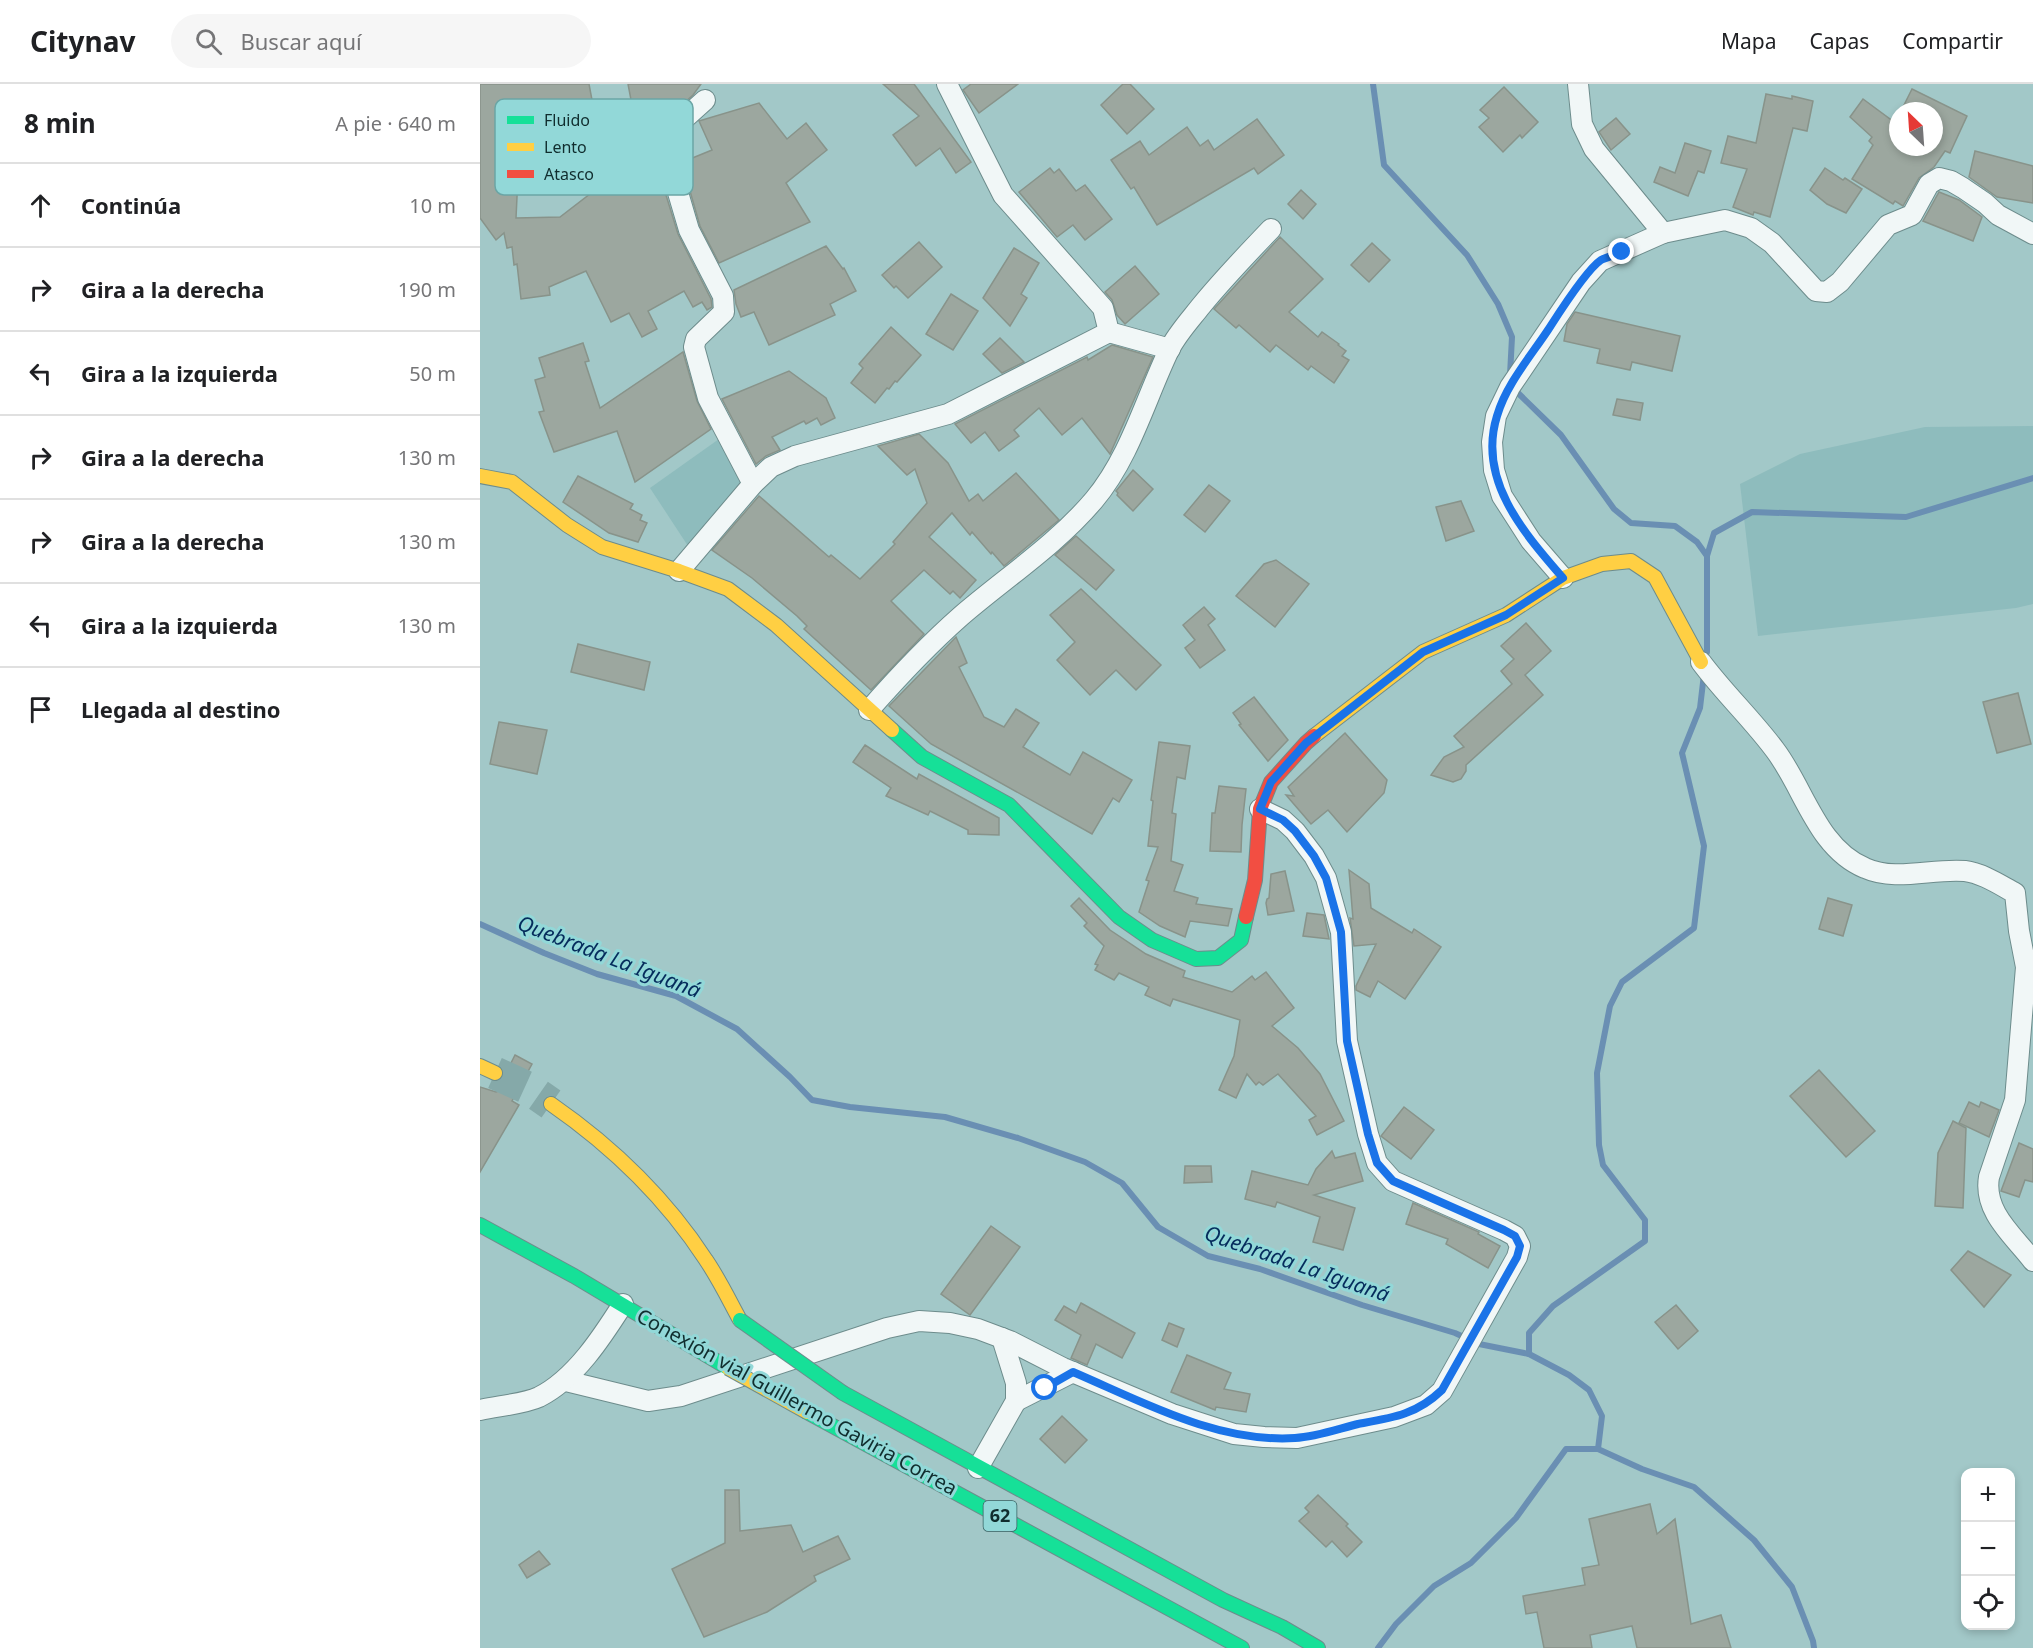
<!DOCTYPE html>
<html lang="es">
<head>
<meta charset="utf-8">
<style>
  :root { --surface:#fff; --page:#f6f6f6; --text:#202124; --muted:#757577; --line:#e0e0e0 }
  body { margin:0; font-family:"Noto Sans",sans-serif; background:var(--page); color:var(--text) }
  .controls { position:absolute; right:18px; bottom:18px; display:grid; overflow:hidden; border-radius:12px; box-shadow:0 3px 9px #0003 }
  .controls button { width:54px; height:54px; display:grid; place-items:center; padding:0; border:0; border-bottom:2px solid var(--line); background:var(--surface); color:var(--text); font:30px sans-serif }
  .compass { position:absolute; left:1409px; top:18px; width:54px; height:54px; border-radius:50%; background:var(--surface); box-shadow:0 3px 9px #0003; rotate:335deg }
  .stop { position:absolute; width:18px; height:18px; margin:-14px; border:4px solid #1a73e8; border-radius:50%; background:#fff }
  .stop.end { background:#1a73e8; border-color:#fff; box-shadow:0 2px 6px #0008 }
  .list { margin:0; padding:0; list-style:none }
  h2 { display:flex; justify-content:space-between; align-items:center; height:78px; margin:0; padding:0 24px; font-size:26px }
  h2 small { font-size:20px; font-weight:400; color:var(--muted) }
  .list li { display:grid; grid-template-columns:39px 1fr auto; gap:18px; align-items:center; box-sizing:border-box; height:84px; padding:0 24px; border-top:2px solid var(--line) }
  .list b { display:block; font-size:22px; white-space:nowrap }
  .list em { font-size:20px; font-style:normal; color:var(--muted) }
  .icon { flex:none; width:33px; height:33px; fill:none; stroke:currentColor; stroke-width:2; stroke-linecap:round; stroke-linejoin:round }
  .map { position:relative; flex:none; width:1553px; height:1564px; overflow:hidden }
  header { display:flex; align-items:center; gap:36px; box-sizing:border-box; height:84px; padding:0 30px; background:var(--surface); border-bottom:2px solid var(--line) }
  header strong { font-size:28px }
  nav { display:flex; gap:33px; margin-inline-start:auto; font-size:21px }
  .search { width:420px; height:54px; background:var(--page); display:flex; align-items:center; gap:15px; box-sizing:border-box; padding:0 21px; border-radius:33px; color:var(--muted); font-size:22px }
  main { display:flex }
  aside { flex:1; background:var(--surface) }
  .map>svg:first-child { display:block }
  .green { fill:#8ebcbd }
  .lines { fill:none; stroke-linecap:round; stroke-linejoin:round }
  .stream { stroke:#6a8fb3; stroke-width:6 }
  .building { fill:#9ca79f; stroke:#88938a; stroke-width:1.5; fill-rule:evenodd }
  .highway-tunnel { stroke:#85a9a9; stroke-width:33; stroke-dasharray:33 16; stroke-linecap:butt }
  .street-casing { stroke:#6d8c8c; stroke-width:22 }
  .fast-casing { stroke:#6d8c8c; stroke-width:16 }
  .slow-casing { stroke:#6d8c8c; stroke-width:16 }
  .jam-casing { stroke:#6d8c8c; stroke-width:16 }
  .street { stroke:#f1f7f7; stroke-width:20 }
  .fast { stroke:#16e098; stroke-width:14 }
  .slow { stroke:#ffcf43; stroke-width:14 }
  .jam { stroke:#f24e42; stroke-width:14 }
  .fast-bridge-casing { stroke:#6d8c8c; stroke-width:16; stroke-linecap:butt }
  .slow-bridge-casing { stroke:#6d8c8c; stroke-width:16; stroke-linecap:butt }
  .fast-bridge { stroke:#16e098; stroke-width:14 }
  .slow-bridge { stroke:#ffcf43; stroke-width:14 }
  .route { stroke:#1a73e8; stroke-width:8 }
  .labels { text-anchor:middle; stroke-width:6; stroke-linejoin:round; paint-order:stroke }
  .shield { fill:#92d8d8; stroke:#376061; stroke-width:1.5 }
  .shield-label { font-size:18px; font-weight:bold; fill:#102d2e }
  .street-label { font-size:20px; fill:#102d2e; stroke:#92d8d8 }
  .water-label { font-size:21px; font-style:italic; fill:#052c5c; stroke:#92d8d8 }
  .key { fill:#92d8d8; stroke:#6ba5a5; stroke-width:1.5 }
  .key-label { font-size:16px; fill:#102d2e }
</style>
</head>
<body>
<header>
<strong>Citynav</strong>
<div class="search"><svg class="icon" aria-label="search" viewBox="0 0 24 24"><circle cx="10" cy="10" r="6"/><path d="M15 15l6 6"/></svg>Buscar aquí</div>
<nav><a>Mapa</a><a>Capas</a><a>Compartir</a></nav>
</header>
<main>
<aside>
<h2>8 min<small>A pie · 640 m</small></h2>
<ul class="list">
<li><svg class="icon" aria-label="ahead" viewBox="0 0 24 24"><path d="M12 20V5M6 11l6-6 6 6"/></svg><div><b>Continúa</b></div><em>10 m</em></li>
<li><svg class="icon" aria-label="right" viewBox="0 0 24 24"><path d="M7 20v-9h11M14 6l5 5-5 5"/></svg><div><b>Gira a la derecha</b></div><em>190 m</em></li>
<li><svg class="icon" aria-label="left" viewBox="0 0 24 24"><path d="M17 20v-9H6M10 6l-5 5 5 5"/></svg><div><b>Gira a la izquierda</b></div><em>50 m</em></li>
<li><svg class="icon" aria-label="right" viewBox="0 0 24 24"><path d="M7 20v-9h11M14 6l5 5-5 5"/></svg><div><b>Gira a la derecha</b></div><em>130 m</em></li>
<li><svg class="icon" aria-label="right" viewBox="0 0 24 24"><path d="M7 20v-9h11M14 6l5 5-5 5"/></svg><div><b>Gira a la derecha</b></div><em>130 m</em></li>
<li><svg class="icon" aria-label="left" viewBox="0 0 24 24"><path d="M17 20v-9H6M10 6l-5 5 5 5"/></svg><div><b>Gira a la izquierda</b></div><em>130 m</em></li>
<li><svg class="icon" aria-label="arrive" viewBox="0 0 24 24"><path d="M6 21V4h12l-3 4 3 4H6"/></svg><div><b>Llegada al destino</b></div></li>
</ul>
</aside>
<div class="map">
<svg width="1553" height="1564" viewBox="0 0 1553 1564">
  <rect width="100%" height="100%" fill="#a2c8c8"/>
  <g class="green">
    <path d="M1553 342V520L1536 524 1278 552 1260 400 1320 370 1445 343Z"/>
    <path d="M239 355 266 397 208 462 170 404Z"/>
  </g>
  <g class="lines">
    <g class="stream">
      <path d="M893 0 904 81 987 171 1018 220 1032 253 1030 291"/>
      <path d="M1035 303 1038 309 1081 351 1134 425 1151 439 1195 442 1217 458 1227 472V568"/>
      <path d="M1227 472 1234 449 1272 428 1426 433 1553 394"/>
      <path d="M0 840 64 869 117 890 196 912 257 945 310 993 332 1016 370 1023 465 1033 538 1054 605 1078 642 1099 678 1143 728 1172 780 1185 882 1221 975 1249 999 1260 1049 1270 1089 1291 1109 1306 1122 1332 1118 1365 1162 1385 1214 1403 1274 1456 1312 1503 1333 1557 1334 1564"/>
      <path d="M1049 1270V1249L1073 1222 1165 1157V1136L1123 1081 1119 1061 1117 989 1130 922 1142 898 1214 844 1224 762 1202 669 1220 624 1224 590"/>
      <path d="M898 1564 916 1540 954 1502 991 1479 1036 1434 1086 1365H1118"/>
    </g>
  </g>
  <g class="building">
    <path d="M0 0H109L115 32 152 21 148 0H221L213 11 187 34 179 55 182 98 198 150 231 215 232 223 227 226 222 218 213 223 204 207 168 227 177 245 162 253 149 229 131 238 106 187 69 203 70 211 41 215 37 180 34 181 32 163 27 164 24 149 16 156 0 134ZM101 83 115 106 80 133 36 134 38 92 62 91V87Z"/>
    <path d="M403 0H434L491 78 476 89 460 64 436 82 413 51 439 32Z"/>
    <path d="M491 0H538L499 29 483 6Z"/>
    <path d="M643 0H650L674 25 647 50 621 21Z"/>
    <path d="M1024 3 1058 38 1042 54 1040 51 1023 68 999 43 1009 34 1000 26Z"/>
    <path d="M1432 5 1487 32 1470 69 1465 67 1454 83 1439 94 1423 122 1415 117 1413 120 1372 95 1393 61 1389 57 1392 53 1370 33 1383 15 1418 41V63H1454V27H1421Z"/>
    <path d="M1286 10 1312 15V12L1333 17 1327 47 1313 44 1290 133 1274 128 1273 131 1253 123 1267 85 1241 79 1248 52 1276 59Z"/>
    <path d="M279 19 307 55 326 39 347 66 306 99 330 138 239 179 220 142 206 93 205 77 232 66 219 37Z"/>
    <path d="M1136 34 1150 50 1131 66 1119 48Z"/>
    <path d="M777 35 804 71 778 90 774 84 677 141 654 103 651 105 631 76 660 57 669 71 707 43 720 62 728 56 734 66Z"/>
    <path d="M1205 59 1231 67 1224 89 1218 87 1208 112 1174 98 1180 83 1195 89Z"/>
    <path d="M1495 67 1553 82V119L1517 113 1489 93Z"/>
    <path d="M570 84 574 89 579 85 596 107 605 101 632 135 605 156 593 141 577 153 539 108Z"/>
    <path d="M1345 84 1363 96 1365 94 1382 105 1366 129 1347 120 1330 106Z"/>
    <path d="M821 106 836 120 823 135 808 120Z"/>
    <path d="M1459 108 1479 116 1502 133 1493 157 1443 137Z"/>
    <path d="M800 153 843 195 809 228 838 253 842 248 859 260 858 261 866 267 862 272 869 276 854 299 831 282 828 286 796 261 790 268 759 241 756 244 734 225Z"/>
    <path d="M439 158 462 183 428 214 416 202 414 204 402 191Z"/>
    <path d="M892 159 910 176 889 198 871 181Z"/>
    <path d="M346 162 363 185 364 184 376 207 350 220 355 231 289 261 274 228 261 233 256 220 254 206Z"/>
    <path d="M534 164 559 179 541 210 547 214 530 242 503 214Z"/>
    <path d="M655 182 679 210 645 240 637 231 632 216 625 208Z"/>
    <path d="M471 210 498 227 473 266 446 250Z"/>
    <path d="M1095 228 1200 252 1192 287 1152 278 1150 286 1117 279 1120 265 1084 257 1087 240Z"/>
    <path d="M411 243 441 271 417 298 415 297 409 305 407 304 395 319 371 299 383 284 379 280Z"/>
    <path d="M520 254 544 278 522 289 503 270Z"/>
    <path d="M103 259 109 277 105 278 120 324 203 268 217 317 231 345 155 398 137 347 74 368 59 328 64 327 55 296 65 293 59 274Z"/>
    <path d="M632 261 673 273 630 370 602 334 582 351 559 324 534 346 539 352 519 367 505 348 491 359 475 340 607 273 608 276Z"/>
    <path d="M309 287 346 314 355 334 341 341 337 334 326 340 324 337 292 353 300 366 286 372 276 380 242 315Z"/>
    <path d="M1137 315 1163 319 1160 336 1133 331Z"/>
    <path d="M439 350 468 379 489 417 498 410 503 417 536 389 579 436 524 482 512 468 511 470 492 448 490 451 472 429 449 453 496 496 480 514 473 507 470 510 444 486 411 517 444 550 391 606 324 545 327 542 317 532 272 494 232 466 279 412 349 473 351 471 380 495 415 460 413 458 447 419 435 385 427 391 398 362Z"/>
    <path d="M653 386 673 405 653 427 637 411 638 409 636 407Z"/>
    <path d="M98 392 153 420 150 425 162 431 160 436 167 439 158 458 129 449 83 418Z"/>
    <path d="M729 401 750 417 725 448 704 431Z"/>
    <path d="M981 417 994 447 966 457 956 423Z"/>
    <path d="M596 452 634 486 616 506 575 471Z"/>
    <path d="M796 476 829 500 795 543 756 512 784 480Z"/>
    <path d="M601 505 681 581 656 606 636 586 610 611 577 576 595 558 570 531Z"/>
    <path d="M724 523 735 535 728 541 745 566 720 584 705 564 715 556 703 541Z"/>
    <path d="M1046 539 1071 567 1045 591 1063 611 986 681V687L981 695 973 698 951 691 964 673 984 663 974 652 1032 600 1021 587 1034 575 1021 562Z"/>
    <path d="M476 553 487 579 479 583 504 633 524 643 536 625 559 639 543 663 590 691 603 668 652 696 639 718 633 714 612 750 451 660 409 622Z"/>
    <path d="M98 560 170 578 164 606 91 588Z"/>
    <path d="M1538 609 1551 660 1517 669 1503 618Z"/>
    <path d="M774 613 808 656 788 677 759 641 761 640 753 629Z"/>
    <path d="M19 638 67 646 57 690 10 680Z"/>
    <path d="M865 649 907 696 904 709 867 748 848 726 831 740 806 711 814 712 808 703Z"/>
    <path d="M679 658 710 662 705 695 697 693 692 729 696 730 691 777 703 781 694 807 718 814 716 820 752 825 748 842 710 837 705 853 680 842 659 828 669 797 666 796 678 763 668 762 673 717 671 716Z"/>
    <path d="M385 661 437 695 439 690 519 734V751L488 750V746L450 727 448 731 406 712 411 704 373 678Z"/>
    <path d="M739 702 766 705 762 741 761 768 730 767 732 729H735Z"/>
    <path d="M869 786 889 800 891 824 932 849 934 845 961 863 925 915 898 897 890 913 876 906V902L896 860 874 862 870 834 873 835Z"/>
    <path d="M805 787 814 827 788 831 786 819 787 815 789 814 791 790Z"/>
    <path d="M599 814 630 846 666 870 705 887 703 893 752 908 772 892 775 896 786 888 814 924 792 942 818 964 840 990 864 1037 837 1051 829 1036 836 1032 798 990 783 1001 779 998 776 1001 767 990 756 1014 739 1006 754 972 760 936 693 915 690 922 665 911 669 903 639 889 634 896 615 886 618 881 615 880 624 862 604 842 607 839 591 822Z"/>
    <path d="M1348 814 1372 821 1363 852 1339 845Z"/>
    <path d="M827 829 844 831 849 855 823 852Z"/>
    <path d="M35 971 52 980 32 1017 39 1021 0 1088V1003L16 1008 26 1004 32 996 34 988 31 979Z"/>
    <path d="M1339 986 1395 1047 1366 1073 1310 1012Z"/>
    <path d="M1489 1018 1499 1023 1501 1018 1519 1026 1509 1053 1479 1039Z"/>
    <path d="M924 1023 954 1046 931 1075 901 1052Z"/>
    <path d="M1473 1037 1486 1044 1483 1124 1455 1122 1458 1069Z"/>
    <path d="M1539 1059 1553 1065V1098L1545 1096 1539 1113 1521 1107Z"/>
    <path d="M852 1067 855 1074 875 1069 883 1097 834 1111 875 1124 863 1166 833 1158 840 1133 797 1118 795 1123 765 1115 772 1087 828 1101 836 1085Z"/>
    <path d="M705 1082H731L732 1098 704 1099Z"/>
    <path d="M933 1119 999 1148 998 1150 1020 1162 1008 1184 966 1160 968 1155 926 1140Z"/>
    <path d="M511 1142 540 1163 490 1231 461 1210Z"/>
    <path d="M1488 1167 1531 1191 1504 1223 1471 1186Z"/>
    <path d="M601 1219 655 1249 642 1274 616 1260 607 1281 591 1274 601 1251 575 1236 584 1222 596 1229Z"/>
    <path d="M1196 1221 1218 1247 1198 1265 1175 1238Z"/>
    <path d="M689 1239 704 1245 697 1263 682 1256Z"/>
    <path d="M707 1271 751 1289 744 1305 770 1310 766 1328 736 1323 735 1326 691 1308Z"/>
    <path d="M582 1332 607 1356 585 1379 560 1355Z"/>
    <path d="M245 1406H259L260 1447 311 1441 323 1468 358 1452 370 1475 334 1492 336 1497 287 1528 224 1553 192 1485 245 1459Z"/>
    <path d="M838 1411 868 1440 866 1442 882 1458 867 1473 852 1457 846 1463 819 1437 829 1428 825 1424Z"/>
    <path d="M1170 1420 1177 1450 1195 1435 1211 1540 1241 1531 1251 1564H1157L1152 1542 1110 1551 1112 1564H1064L1057 1528 1046 1530 1043 1512 1105 1501 1102 1484 1119 1481 1109 1435Z"/>
    <path d="M59 1467 70 1480 47 1494 39 1481Z"/>
  </g>
  <g class="lines">
    <path class="highway-tunnel" d="M15 989 48 1004 71 1020"/>
    <g class="street-casing">
      <g id="street">
        <path d="M467 0 523 111 623 224 629 248 690 265"/>
        <path d="M1098 0 1102 40 1114 65 1183 149"/>
        <path d="M225 16 195 43 191 54 194 95 209 146 243 212 244 228 216 255 214 263 228 314 273 400"/>
        <path d="M199 487 273 400 291 383 315 372 468 330 629 248"/>
        <path d="M1083 494 1051 457 1022 412 1014 386 1012 358 1016 332 1030 303 1101 198 1120 177 1183 149 1245 136 1271 144 1292 159 1336 207 1347 208 1360 198 1408 141 1432 131 1449 100 1459 94 1471 97 1483 104 1505 119 1518 131 1553 150"/>
        <path d="M1221 578C1244 609 1272 635 1295 666 1324 704 1337 764 1385 784 1416 798 1452 784 1485 787 1502 789 1520 801 1535 809L1539 847 1546 883 1535 1016 1509 1093C1503 1128 1534 1152 1553 1177"/>
        <path d="M389 626C418 593 448 561 481 532 525 494 576 461 614 416 650 373 665 316 689 266 697 250 710 236 721 222 743 195 767 170 791 145"/>
        <path d="M86 1297 168 1317 201 1312 407 1244 439 1237 470 1239 498 1245 530 1257 583 1284 692 1330 754 1350 784 1353 817 1354 914 1333 946 1321 962 1307 1037 1173 1040 1162 1035 1152 1024 1146 913 1097 897 1079 888 1050 867 957 861 848 846 794 834 772 815 747 803 736 780 725"/>
        <path d="M536 1317 593 1288"/>
        <path d="M0 1326C18 1322 44 1320 59 1313 95 1295 122 1253 143 1220"/>
        <path d="M498 1384 536 1317V1299L522 1254"/>
      </g>
    </g>
    <g class="fast-casing">
      <g id="fast">
        <path d="M412 646 442 673 529 721 639 833 672 856 716 875 738 874 761 856 766 833"/>
        <path d="M0 1141 94 1192 248 1284"/>
        <path d="M363 1309 743 1516 802 1543 838 1564"/>
        <path d="M327 1328 762 1564"/>
      </g>
    </g>
    <g class="slow-casing">
      <g id="slow">
        <path d="M0 392 32 398 87 441 122 463 199 487 248 505 296 541 412 646"/>
        <path d="M834 652 943 568 1026 531 1083 494 1122 480 1151 477 1175 493 1221 578"/>
        <path d="M0 982 15 989"/>
        <path d="M71 1020C133 1063 185 1113 226 1176 239 1195 249 1216 260 1236"/>
      </g>
    </g>
    <g class="jam-casing">
      <path id="jam" d="M766 833 775 796 780 725 791 698 826 659 834 652"/>
    </g>
    <use href="#street" class="street"/>
    <use href="#fast" class="fast"/>
    <use href="#slow" class="slow"/>
    <use href="#jam" class="jam"/>
    <g class="fast-bridge-casing">
      <path id="fast-bridge" d="M260 1236 363 1309"/>
    </g>
    <g class="slow-bridge-casing">
      <path id="slow-bridge" d="M248 1284 327 1328"/>
    </g>
    <use href="#fast-bridge" class="fast-bridge"/>
    <use href="#slow-bridge" class="slow-bridge"/>
  </g>
  <g class="lines">
    <path class="route" d="M565 1304 593 1288C663 1318 737 1359 815 1354 836 1353 858 1345 878 1340 912 1334 936 1331 962 1306L1037 1173 1040 1162 1035 1152 1024 1146 913 1097 897 1079 888 1050 867 957 861 848 846 794 834 772 815 747 803 736 780 725 791 698 826 659 943 568 1026 531 1083 494C1044 449 997 396 1017 332 1026 301 1050 273 1068 246 1079 229 1106 186 1121 176 1127 173 1136 171 1142 168"/>
  </g>
  <g class="labels">
    <rect class="shield" x="503.5" y="1417" width="33" height="30" rx="4.5"/>
    <g class="shield-label">
      <text x="520" y="1438">62</text>
    </g>
    <g class="street-label">
      <text transform="translate(317 1318) rotate(29)" y="7">Conexión vial Guillermo Gaviria Correa</text>
    </g>
    <g class="water-label">
      <text transform="translate(129 873) rotate(21)" y="7">Quebrada La Iguaná</text>
      <text transform="translate(817 1180) rotate(19)" y="7">Quebrada La Iguaná</text>
    </g>
  </g>
  <rect x="15" y="15" width="198" height="96" rx="9" class="key"/>
  <rect x="27" y="32" width="27" height="8" fill="#16e098"/>
  <rect x="27" y="59" width="27" height="8" fill="#ffcf43"/>
  <rect x="27" y="86" width="27" height="8" fill="#f24e42"/>
  <g class="key-label">
    <text x="64" y="42">Fluido</text>
    <text x="64" y="69">Lento</text>
    <text x="64" y="96">Atasco</text>
  </g>
</svg>
<div class="controls">
<button>+</button>
<button>−</button>
<button><svg class="icon" aria-label="locate" viewBox="0 0 24 24"><circle cx="12" cy="12" r="6"/><path d="M12 2v4M12 18v4M2 12h4M18 12h4"/></svg></button>
</div>
<svg class="compass" viewBox="-18 -18 36 36"><path d="M0-13l5 13h-10z" fill="#e53935"/><path d="M0 13l5-13h-10z" fill="#757577"/></svg>
<div class="stop" style="left:565px;top:1304px"></div>
<div class="stop end" style="left:1142px;top:168px"></div>
</div>
</main>
</body>
</html>
